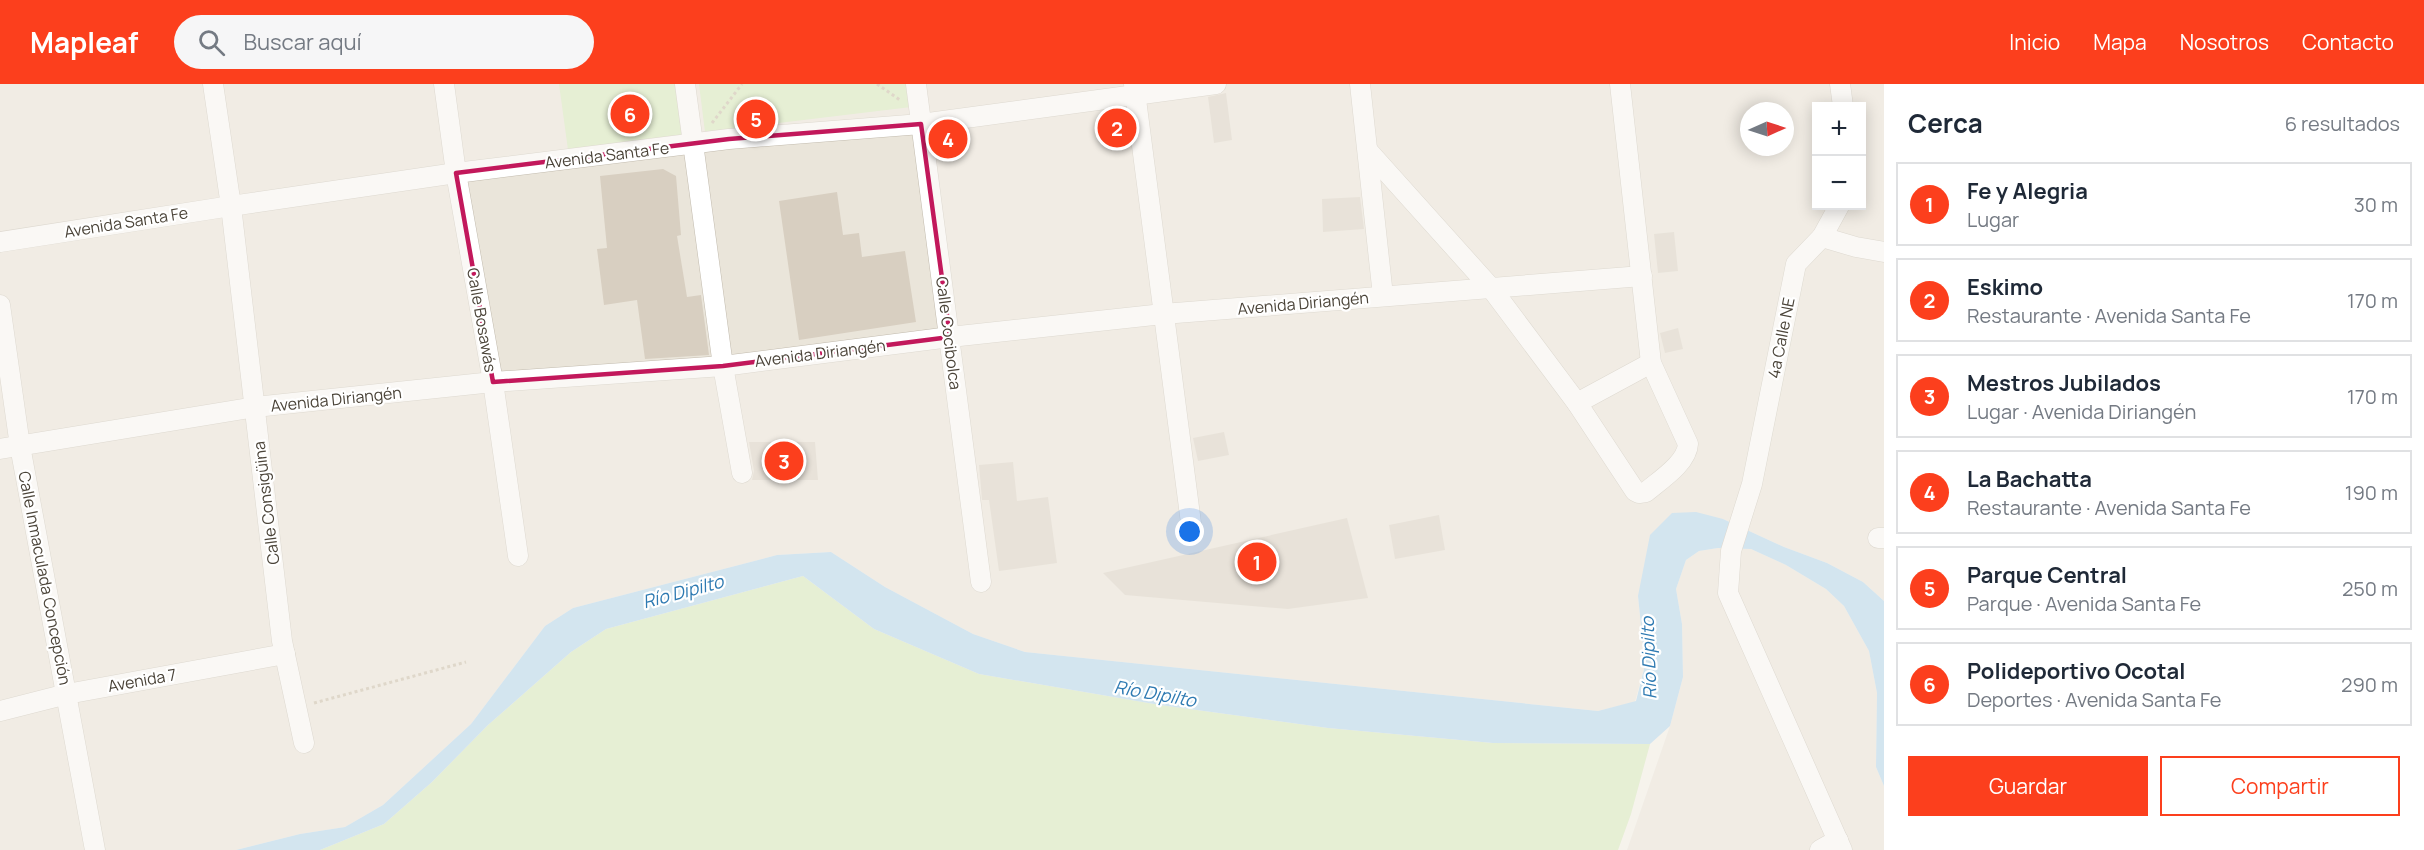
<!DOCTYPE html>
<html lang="es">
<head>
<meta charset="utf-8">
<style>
  :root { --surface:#fff; --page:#f6f6f7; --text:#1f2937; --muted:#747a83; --line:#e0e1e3; --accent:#fc3f1d }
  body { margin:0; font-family:Manrope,sans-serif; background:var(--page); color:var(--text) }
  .controls { position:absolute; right:18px; top:18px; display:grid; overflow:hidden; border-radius:0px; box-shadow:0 3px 15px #0003 }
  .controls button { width:54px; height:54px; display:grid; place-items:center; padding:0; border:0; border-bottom:2px solid var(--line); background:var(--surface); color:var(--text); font:30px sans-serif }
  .compass { position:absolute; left:1740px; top:18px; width:54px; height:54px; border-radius:50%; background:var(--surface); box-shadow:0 3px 15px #0003; rotate:87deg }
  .you { position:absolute; left:1190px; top:448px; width:21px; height:21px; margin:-15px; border:4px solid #fff; border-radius:50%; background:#1a73e8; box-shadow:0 0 0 9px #1a73e833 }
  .badge { display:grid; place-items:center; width:39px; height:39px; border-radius:50%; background:var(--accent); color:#fff; font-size:20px; font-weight:700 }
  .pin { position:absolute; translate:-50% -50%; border:3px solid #fff; box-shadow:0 2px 6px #0006 }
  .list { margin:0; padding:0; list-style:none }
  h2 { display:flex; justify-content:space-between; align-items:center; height:78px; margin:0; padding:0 24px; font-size:26px }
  h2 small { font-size:20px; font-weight:400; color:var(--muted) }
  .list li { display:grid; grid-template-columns:39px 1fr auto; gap:18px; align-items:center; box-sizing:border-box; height:84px; margin:0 12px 12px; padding:0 12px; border:2px solid var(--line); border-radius:0px }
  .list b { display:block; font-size:22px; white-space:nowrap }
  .list p { margin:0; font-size:20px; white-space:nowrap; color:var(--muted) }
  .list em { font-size:20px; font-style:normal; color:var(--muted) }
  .actions { display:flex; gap:12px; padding:18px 24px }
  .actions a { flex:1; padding:14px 0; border:2px solid var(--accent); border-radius:0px; text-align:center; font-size:21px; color:var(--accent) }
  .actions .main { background:var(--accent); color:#fff }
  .icon { flex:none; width:33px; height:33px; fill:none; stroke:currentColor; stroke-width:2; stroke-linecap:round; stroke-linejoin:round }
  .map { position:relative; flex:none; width:1884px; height:766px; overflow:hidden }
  header { display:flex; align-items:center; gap:36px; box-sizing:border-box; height:84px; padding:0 30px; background:var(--accent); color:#fff }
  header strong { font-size:28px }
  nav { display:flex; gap:33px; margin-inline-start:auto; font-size:21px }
  .search { width:420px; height:54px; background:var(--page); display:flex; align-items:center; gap:15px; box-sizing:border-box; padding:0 21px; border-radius:33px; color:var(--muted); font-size:22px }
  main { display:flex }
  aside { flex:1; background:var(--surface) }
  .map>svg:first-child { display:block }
  .residential { fill:#eae5da; fill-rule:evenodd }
  .green { fill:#d2eab5 }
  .water { fill:#a9d4f2 }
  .building { fill:#d8cfc1 }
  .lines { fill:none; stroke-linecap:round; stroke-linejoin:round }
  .minor-casing { stroke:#c2bbae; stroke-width:21 }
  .path { stroke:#c4b79f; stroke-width:3; stroke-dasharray:3 3; stroke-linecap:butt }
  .minor { stroke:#fff; stroke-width:20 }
  .marked { fill:none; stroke:#c2185b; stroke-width:4.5; stroke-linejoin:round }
  .labels { text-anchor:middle; stroke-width:4.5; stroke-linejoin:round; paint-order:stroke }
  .street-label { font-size:16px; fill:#4b4439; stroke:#fff }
  .water-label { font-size:18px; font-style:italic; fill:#2e7ab2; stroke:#fff }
</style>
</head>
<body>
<header>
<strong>Mapleaf</strong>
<div class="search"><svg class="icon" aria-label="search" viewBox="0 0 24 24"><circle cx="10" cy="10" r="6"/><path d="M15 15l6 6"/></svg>Buscar aquí</div>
<nav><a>Inicio</a><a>Mapa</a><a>Nosotros</a><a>Contacto</a></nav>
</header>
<main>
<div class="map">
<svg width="1884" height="766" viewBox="0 0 1884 766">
  <rect width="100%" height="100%" fill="#f6f3ec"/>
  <g class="residential">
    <path d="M0 0H1884V517L1863 498 1827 479 1784 463 1723 435 1638 512 1645 581 1635 618 1598 627 1025 568 973 550 885 503 831 468 777 471 573 524 545 542 471 640 383 721 345 743 300 750 236 766H0ZM1816 22H1862V122H1816ZM1749 27H1785V63H1749Z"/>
    <path d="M1718 464 1751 465 1786 481 1826 505 1844 522 1869 567 1877 609 1876 683 1884 702V766H1627L1670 642 1683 593 1682 540 1676 505 1686 476 1699 467Z"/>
  </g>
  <g class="green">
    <path d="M559 0H686L694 60 569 73Z"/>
    <path d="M699 0H908L911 23 705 48Z"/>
    <path d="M803 492 874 545 979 590 1160 621 1328 644 1493 659 1650 660 1631 730 1618 766H320L384 740 432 698 488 641 571 568 606 545Z"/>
  </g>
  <path class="water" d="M1696 428 1723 435 1784 463 1827 479 1863 498 1884 517V702L1876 683 1877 609 1869 567 1844 522 1826 505 1786 481 1751 465 1718 464 1699 467 1686 476 1676 505 1682 540 1683 593 1670 642 1650 660 1493 659 1328 644 1160 621 979 590 874 545 803 492 606 545 571 568 488 641 432 698 384 740 320 766H236L300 750 345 743 383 721 471 640 545 542 573 524 777 471 831 468 885 503 973 550 1025 568 1598 627 1636 617 1645 581 1638 512 1650 451 1672 429Z"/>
  <g class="building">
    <path d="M1226 9 1232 56 1214 59 1208 13Z"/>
    <path d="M663 85 676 92 681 151 677 152 687 213 701 211 709 271 645 275 637 216 604 221 597 165 607 164 600 92Z"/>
    <path d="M837 108 843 151 859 149 862 173 905 167 916 238 799 256 779 117Z"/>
    <path d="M1360 113 1364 145 1323 148 1322 115Z"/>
    <path d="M1674 148 1678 187 1658 189 1654 150Z"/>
    <path d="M1678 244 1683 265 1665 269 1660 249Z"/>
    <path d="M1224 348 1229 371 1198 377 1193 354Z"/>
    <path d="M749 358H815L818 396H752L754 387Z"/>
    <path d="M1013 378 1017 417 1048 413 1057 479 999 487 989 416H982L979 381Z"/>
    <path d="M1439 431 1445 466 1395 475 1389 441Z"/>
    <path d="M1347 434 1368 514 1288 525 1125 511 1103 489Z"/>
  </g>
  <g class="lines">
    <g class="minor-casing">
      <g id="minor">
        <path d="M213 0 231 122 282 557 304 659"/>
        <path d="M444 0 456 89 493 298 518 472"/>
        <path d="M685 0 723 282 742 389"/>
        <path d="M916 0 981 498"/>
        <path d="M1134 0 1191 439"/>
        <path d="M1360 0 1383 212"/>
        <path d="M1840 0 1843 22"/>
        <path d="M1368 67 1491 204 1577 319 1635 407 1639 409 1646 408C1660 396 1687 379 1688 360L1651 279 1620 0"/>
        <path d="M1839 122 1822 153 1796 180 1752 400 1731 467 1728 509 1842 766"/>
        <path d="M1822 153 1856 163 1884 168"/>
        <path d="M0 158 231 122 456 89 729 55 921 40 1216 0"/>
        <path d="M0 221 20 362 95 766"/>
        <path d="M1577 319 1651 279"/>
        <path d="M0 365 255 323 493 298 723 282 950 253 1163 230 1642 192"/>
        <path d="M1878 454H1884"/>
        <path d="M0 627 67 610 285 570"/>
        <path d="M1820 766 1838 756"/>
      </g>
    </g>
    <g class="path">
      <path d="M877 0 900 16"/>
      <path d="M712 39 742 0"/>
      <path d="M314 619 466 578"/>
    </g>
    <use href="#minor" class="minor"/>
  </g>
  <path d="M0 0H1884V766H0ZM921 40 950 253 723 282 493 298 456 89 729 55Z" fill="#f6f3ec" fill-opacity=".55" fill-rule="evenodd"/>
  <path class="marked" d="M921 40 950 253 723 282 493 298 456 89 729 55Z"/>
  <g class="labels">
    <g class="street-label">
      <text transform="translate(607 71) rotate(-7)" y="6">Avenida Santa Fe</text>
      <text transform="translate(126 138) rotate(-9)" y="6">Avenida Santa Fe</text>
      <text transform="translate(1303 219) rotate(-5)" y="6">Avenida Diriangén</text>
      <text transform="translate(482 236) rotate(80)" y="6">Calle Bosawás</text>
      <text transform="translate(949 249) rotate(83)" y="6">Calle Cocibolca</text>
      <text transform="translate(1781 254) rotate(-79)" y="6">4a Calle NE</text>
      <text transform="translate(820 269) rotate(-7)" y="6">Avenida Diriangén</text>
      <text transform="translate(336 315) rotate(-6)" y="6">Avenida Diriangén</text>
      <text transform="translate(266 419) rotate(-97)" y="6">Calle Consigüina</text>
      <text transform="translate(45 494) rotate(79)" y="6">Calle Inmaculada Concepción</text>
      <text transform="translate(142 596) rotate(-10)" y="6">Avenida 7</text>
    </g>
    <g class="water-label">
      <text transform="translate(683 508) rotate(-15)" y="6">Río Dipilto</text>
      <text transform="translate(1649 574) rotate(-92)" y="6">Río Dipilto</text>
      <text transform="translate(1155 610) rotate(10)" y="6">Río Dipilto</text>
    </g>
  </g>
</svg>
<div class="controls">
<button>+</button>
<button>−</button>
</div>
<svg class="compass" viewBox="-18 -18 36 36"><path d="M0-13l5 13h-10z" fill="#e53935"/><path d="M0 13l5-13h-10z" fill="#747a83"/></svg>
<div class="you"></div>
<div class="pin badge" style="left:1257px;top:478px">1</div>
<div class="pin badge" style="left:1117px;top:44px">2</div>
<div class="pin badge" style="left:784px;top:377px">3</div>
<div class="pin badge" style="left:948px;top:55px">4</div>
<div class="pin badge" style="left:756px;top:35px">5</div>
<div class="pin badge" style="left:630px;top:30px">6</div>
</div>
<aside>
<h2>Cerca<small>6 resultados</small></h2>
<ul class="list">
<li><span class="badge">1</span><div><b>Fe y Alegria</b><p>Lugar</p></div><em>30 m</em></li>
<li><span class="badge">2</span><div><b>Eskimo</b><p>Restaurante · Avenida Santa Fe</p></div><em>170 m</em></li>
<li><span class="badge">3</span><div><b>Mestros Jubilados</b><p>Lugar · Avenida Diriangén</p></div><em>170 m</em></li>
<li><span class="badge">4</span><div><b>La Bachatta</b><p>Restaurante · Avenida Santa Fe</p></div><em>190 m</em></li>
<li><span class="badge">5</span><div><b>Parque Central</b><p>Parque · Avenida Santa Fe</p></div><em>250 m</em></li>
<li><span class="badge">6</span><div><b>Polideportivo Ocotal</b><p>Deportes · Avenida Santa Fe</p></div><em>290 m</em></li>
</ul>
<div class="actions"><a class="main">Guardar</a><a>Compartir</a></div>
</aside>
</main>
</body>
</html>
